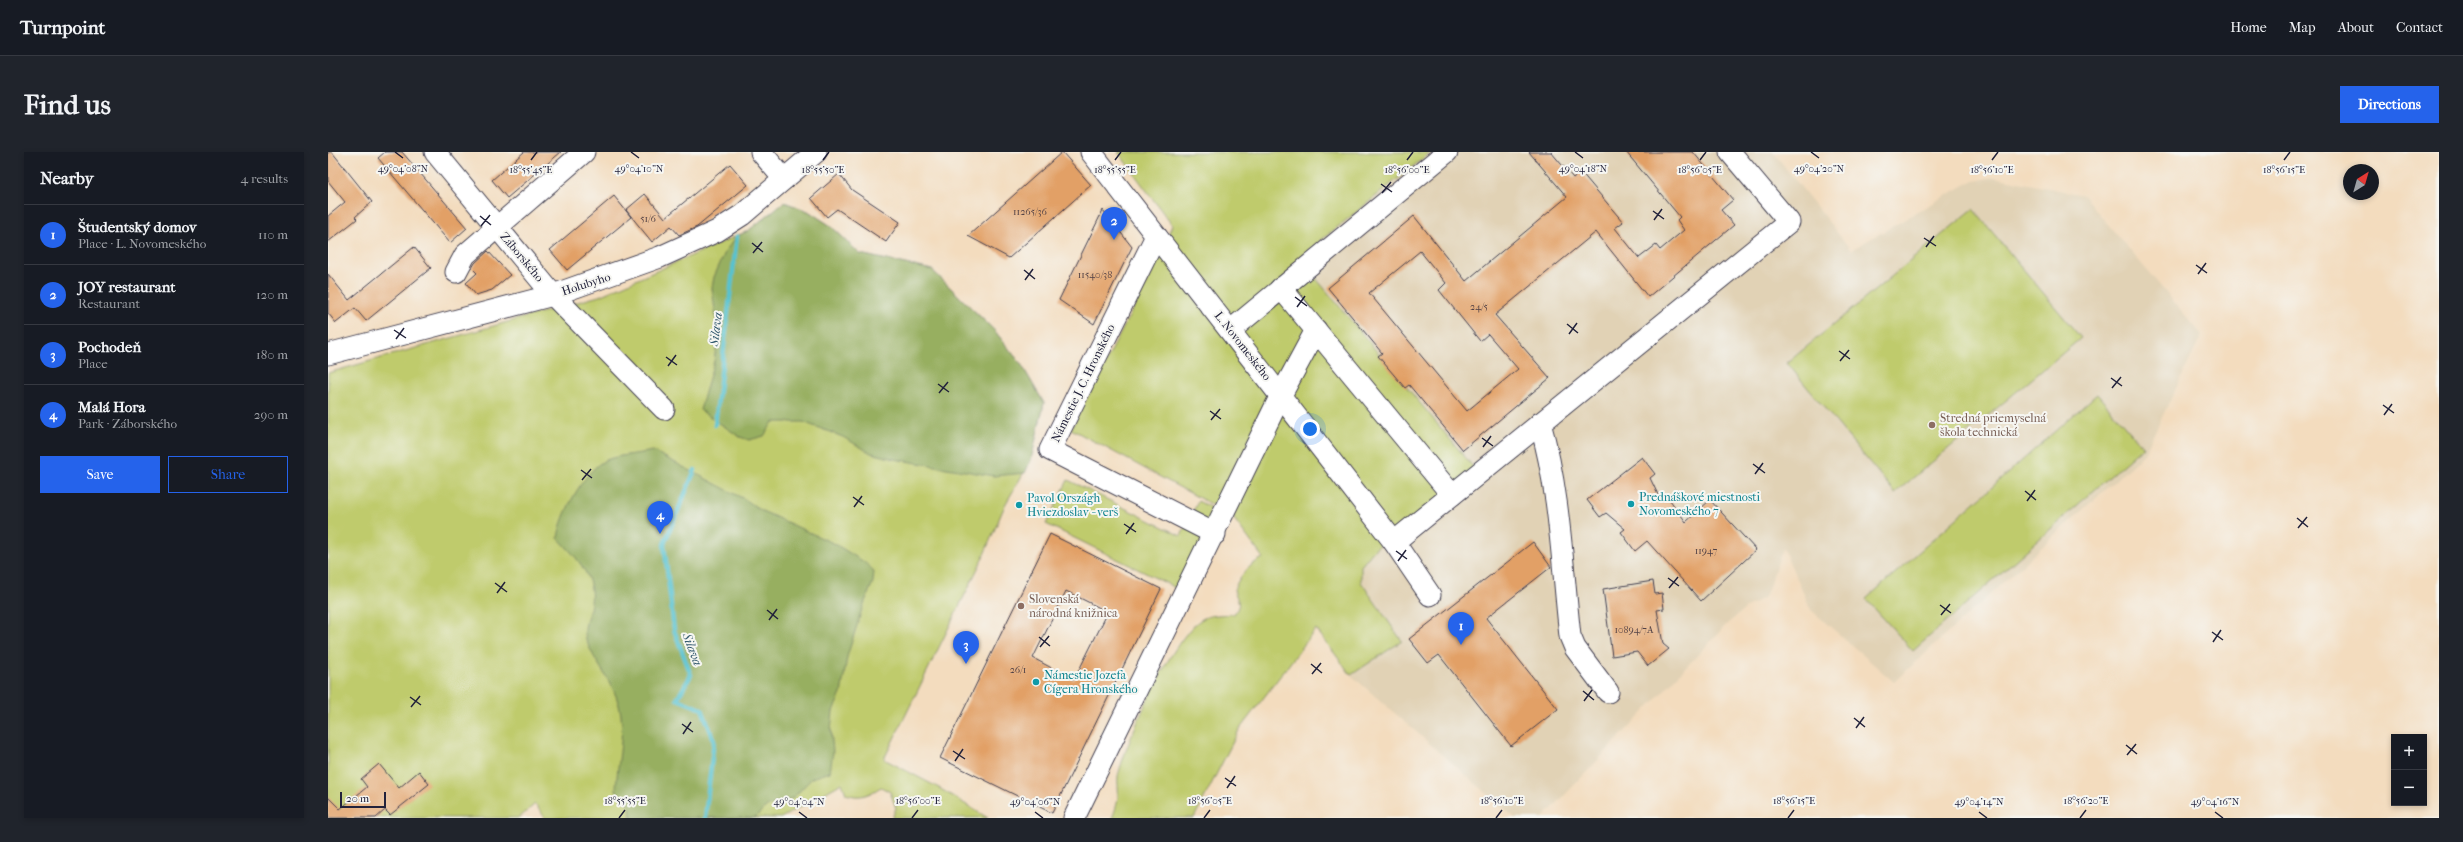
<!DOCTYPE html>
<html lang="en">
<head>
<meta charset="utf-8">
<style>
  :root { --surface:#171b24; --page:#20242c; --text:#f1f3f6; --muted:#9ea1a6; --line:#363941; --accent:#2563eb }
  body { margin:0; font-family:"IM FELL French Canon",serif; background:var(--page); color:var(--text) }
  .controls { position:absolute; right:12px; bottom:12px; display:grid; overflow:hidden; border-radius:0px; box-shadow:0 2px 6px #0003 }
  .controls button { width:36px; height:36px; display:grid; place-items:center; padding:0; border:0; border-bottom:1px solid var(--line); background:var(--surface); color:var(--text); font:20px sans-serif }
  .compass { position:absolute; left:2015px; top:12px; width:36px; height:36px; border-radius:50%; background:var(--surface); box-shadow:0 2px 6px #0003; rotate:37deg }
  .scale { position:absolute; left:12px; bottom:10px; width:46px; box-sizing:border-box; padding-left:4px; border:2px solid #22223b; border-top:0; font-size:11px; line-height:14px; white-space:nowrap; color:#22223b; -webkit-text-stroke:3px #f6f6f2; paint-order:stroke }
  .you { position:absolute; left:982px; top:277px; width:14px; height:14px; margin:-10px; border:3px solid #fff; border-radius:50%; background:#1a73e8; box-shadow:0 0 0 6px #1a73e833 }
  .badge { display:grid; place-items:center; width:26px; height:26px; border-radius:50%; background:var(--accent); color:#fff; font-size:13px; font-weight:700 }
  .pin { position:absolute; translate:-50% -33px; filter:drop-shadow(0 1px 2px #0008) }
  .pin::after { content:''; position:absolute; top:21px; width:14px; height:12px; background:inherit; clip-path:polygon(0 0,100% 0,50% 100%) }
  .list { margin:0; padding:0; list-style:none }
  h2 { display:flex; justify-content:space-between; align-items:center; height:52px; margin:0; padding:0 16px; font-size:17px }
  h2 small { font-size:13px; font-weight:400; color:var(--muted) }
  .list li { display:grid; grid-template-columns:26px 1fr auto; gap:12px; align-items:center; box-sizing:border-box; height:60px; padding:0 16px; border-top:1px solid var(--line) }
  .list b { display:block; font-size:15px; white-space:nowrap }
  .list p { margin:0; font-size:13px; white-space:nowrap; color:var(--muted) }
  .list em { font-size:13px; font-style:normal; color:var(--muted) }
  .actions { display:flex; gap:8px; padding:12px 16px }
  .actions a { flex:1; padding:9px 0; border:1px solid var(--accent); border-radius:0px; text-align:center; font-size:14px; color:var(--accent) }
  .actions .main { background:var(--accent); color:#fff }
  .map { position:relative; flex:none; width:2111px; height:666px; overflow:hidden; border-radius:0px }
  header { display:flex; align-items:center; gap:24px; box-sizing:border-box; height:56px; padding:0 20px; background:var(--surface); border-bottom:1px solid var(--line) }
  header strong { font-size:19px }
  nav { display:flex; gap:22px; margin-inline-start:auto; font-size:14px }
  .intro { display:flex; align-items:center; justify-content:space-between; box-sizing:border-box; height:96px; padding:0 24px }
  h1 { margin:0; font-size:28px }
  .button { padding:10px 18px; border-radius:0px; background:var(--accent); color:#fff; font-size:14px; font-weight:700 }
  main { display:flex; gap:24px; padding:0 24px }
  aside { flex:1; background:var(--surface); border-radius:0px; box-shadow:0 2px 6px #0003 }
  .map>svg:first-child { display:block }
  .built { fill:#e1d2b5 }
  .green { fill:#bfcb6c; stroke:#707654 }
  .forest { fill:#97af60; stroke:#5c684e }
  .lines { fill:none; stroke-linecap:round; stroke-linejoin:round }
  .stream { stroke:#56c2d0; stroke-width:4.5 }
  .building { fill:#e2a066; fill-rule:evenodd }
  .minor-casing { stroke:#413e4f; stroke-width:23 }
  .minor { stroke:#fff; stroke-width:21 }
  .ticks { fill:none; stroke:#22223b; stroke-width:1.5 }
  .education-dot { fill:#8d6e63; stroke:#f6f6f2; stroke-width:1.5 }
  .culture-dot { fill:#0f9aa8; stroke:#f6f6f2; stroke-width:1.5 }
  .labels { text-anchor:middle; stroke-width:4; stroke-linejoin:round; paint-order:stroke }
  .number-label { font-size:10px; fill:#524246 }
  .street-label { font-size:12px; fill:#22223b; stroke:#f6f6f2 }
  .education-label { font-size:12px; fill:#785e54; stroke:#f6f6f2; text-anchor:start }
  .culture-label { font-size:12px; fill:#0d838f; stroke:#f6f6f2; text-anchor:start }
  .water-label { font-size:13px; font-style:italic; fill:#345a6f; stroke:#f6f6f2 }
  .ticks-label { font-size:10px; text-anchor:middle; fill:#22223b; stroke:#f6f6f2; stroke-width:4; stroke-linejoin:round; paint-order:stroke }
</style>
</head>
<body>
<header>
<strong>Turnpoint</strong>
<nav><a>Home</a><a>Map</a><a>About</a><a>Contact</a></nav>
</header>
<div class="intro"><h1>Find us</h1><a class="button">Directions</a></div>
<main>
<aside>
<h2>Nearby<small>4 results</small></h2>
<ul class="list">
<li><span class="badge">1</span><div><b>Študentský domov</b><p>Place · L. Novomeského</p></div><em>110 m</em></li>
<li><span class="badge">2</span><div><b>JOY restaurant</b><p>Restaurant</p></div><em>120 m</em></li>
<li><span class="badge">3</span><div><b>Pochodeň</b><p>Place</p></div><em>180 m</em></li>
<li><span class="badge">4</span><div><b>Malá Hora</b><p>Park · Záborského</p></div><em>290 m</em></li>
</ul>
<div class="actions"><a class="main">Save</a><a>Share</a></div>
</aside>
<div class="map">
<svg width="2111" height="666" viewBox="0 0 2111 666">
  <rect width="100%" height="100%" fill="#f6f6f2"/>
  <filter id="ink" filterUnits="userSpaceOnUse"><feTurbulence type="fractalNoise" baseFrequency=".025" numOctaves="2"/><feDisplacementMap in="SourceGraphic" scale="8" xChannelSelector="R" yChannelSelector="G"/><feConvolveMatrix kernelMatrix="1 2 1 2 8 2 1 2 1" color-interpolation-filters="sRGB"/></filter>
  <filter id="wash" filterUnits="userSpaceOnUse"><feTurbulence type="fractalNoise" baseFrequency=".012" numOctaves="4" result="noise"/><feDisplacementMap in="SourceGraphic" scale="16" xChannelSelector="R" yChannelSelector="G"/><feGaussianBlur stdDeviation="0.9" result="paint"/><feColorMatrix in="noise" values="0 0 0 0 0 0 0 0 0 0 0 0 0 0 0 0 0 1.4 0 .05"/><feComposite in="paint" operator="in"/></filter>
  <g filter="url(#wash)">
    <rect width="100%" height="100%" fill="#f3dcbe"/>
    <path class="built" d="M795 0H1445L1523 98 1642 30 1666 25 1755 43 1874 183 1816 302 1566 530 1483 458 1455 396 1437 445 1422 453 1399 472 1215 666H1187L1023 523 1074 489 1033 430V414L1047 397 1076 374Z"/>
    <g class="green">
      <path d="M790 0H1103L971 106 1147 317 1047 397 1033 414V430L1074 489 1023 523 988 477 911 578 866 666H784C787 659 790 650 790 643 791 637 789 630 790 624 798 590 845 481 876 466 886 462 896 463 906 462 914 451 910 450 906 438 911 424 922 412 935 406L903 363 743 277 825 118 844 73Z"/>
      <path d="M456 50 480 59 503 74 532 102 604 118 666 178 693 212 716 251 703 308 677 353 652 412 556 607 611 636 660 666H564L568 656 562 640 553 635C540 643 533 647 518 642L514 631 453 666H217L207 652 191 666H0V221L271 144 420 79Z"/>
      <path d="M1645 57 1753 186 1567 341 1459 211Z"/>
      <path d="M1769 242 1815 295 1585 499 1538 447Z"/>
      <path d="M740 328 853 384 870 349 891 360 848 436 718 372Z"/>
    </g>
    <g class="forest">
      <path d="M456 50 480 59 503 74 532 102 604 118 666 178 693 212 716 251 703 308 697 321 666 324 566 307 543 301 515 285 475 270H445L436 284 421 288 412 285 372 258 386 209 390 182 384 136 386 125 398 98 409 84 420 79Z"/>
      <path d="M325 299 418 348 434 359 507 392 536 410 546 419 545 430 534 457 519 505 513 542 505 559 503 578 505 600 502 620 484 626 465 646 439 654 427 666H303L302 655 288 638C289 611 298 579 291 553 285 529 265 509 258 487 255 478 259 466 262 457 269 426 250 407 230 386 233 363 254 323 274 310 286 303 312 302 325 299Z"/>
    </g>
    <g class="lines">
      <g class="stream">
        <path d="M387 273 409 84"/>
        <path d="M367 318 336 392 346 478 363 523 349 547 374 557 386 588 377 666"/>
      </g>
    </g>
    <g id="blocks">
      <g class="building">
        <path d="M0 0H4L44 50 27 65 29 67 0 90V64L17 50 0 29Z"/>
        <path d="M57 0H74L139 76 122 91 50 6Z"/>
        <path d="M196 0H233L179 46 164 28Z"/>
        <path d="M734 0 763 33 681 106 640 84Z"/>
        <path d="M1201 0H1223L1245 26 1253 20 1295 70 1287 76 1311 106 1328 93 1332 98 1356 78 1349 68 1352 65 1298 0H1365L1405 48 1393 58 1406 73 1320 145 1268 80 1167 163 1222 226 1135 298 1081 233 1077 236 1050 204 1054 201 1000 136 1086 64 1138 129 1239 45ZM1092 99 1118 131 1111 138 1152 189 1160 182 1190 217 1139 259 1041 141Z"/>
        <path d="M402 12 420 33 369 75 351 83 343 74 324 90 298 58 317 42 337 66Z"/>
        <path d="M511 22 524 38 572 70 558 90 509 57 499 65 483 46Z"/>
        <path d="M286 44 303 65 239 118 222 98Z"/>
        <path d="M775 58 804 95 766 172 731 148Z"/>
        <path d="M86 95 103 116 38 169 27 156 8 171 0 161V122L21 148Z"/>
        <path d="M160 99 182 123 164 138 148 143 138 131 149 121 144 116 147 111Z"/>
        <path d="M1314 305 1327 322 1322 326 1333 349 1339 344 1358 370 1382 348 1428 398 1373 449 1319 389 1307 399 1293 380 1297 377 1278 361 1272 365 1259 348Z"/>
        <path d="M722 382 833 437 724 661 612 606ZM738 439 780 460 746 528 705 506Z"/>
        <path d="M1205 390 1223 415 1158 466 1230 557 1183 594 1111 503 1100 511 1081 487Z"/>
        <path d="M1325 429 1327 442 1334 441 1336 457 1329 458 1335 492 1341 497 1320 514 1309 500 1284 504 1275 437Z"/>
        <path d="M51 612 71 636 91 619 101 632 62 663 57 658 48 666H0V645L12 657 39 635 33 627Z"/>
      </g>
    </g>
  </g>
  <g filter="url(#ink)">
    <use href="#blocks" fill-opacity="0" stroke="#413e4f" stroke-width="1"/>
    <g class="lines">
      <g class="minor-casing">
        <g id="minor">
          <path d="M107 0 225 143 336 257"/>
          <path d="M433 0 456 27"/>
          <path d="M763 0 1066 390 1102 443"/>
          <path d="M828 84 722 298 887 382"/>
          <path d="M128 120 137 103 256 0"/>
          <path d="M953 136 1124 343"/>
          <path d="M903 178 1119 0"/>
          <path d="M0 202 225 143 332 105 389 79 414 63 488 0"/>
          <path d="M1212 271C1232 340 1234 412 1242 484L1247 496 1280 540"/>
          <path d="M1066 390 1461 70 1402 0"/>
          <path d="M746 666 953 243 988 178"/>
        </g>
      </g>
      <use href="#minor" class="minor"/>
    </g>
  </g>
  <path class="ticks" d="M67 0 75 6M303 0 311 6M1247 0 1255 6M1483 0 1491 6M203 8 209 0M495 8 501 0M787 8 793 0M1079 8 1085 0M1372 8 1378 0M1664 8 1670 0M1956 8 1962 0M1053 32 1064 40M1054 41 1063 30M1325 59 1336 67M152 64 163 73M1326 68 1334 57M153 74 162 63M1596 86 1608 94M424 91 435 100M1598 95 1606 84M425 101 434 90M1868 113 1879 121M696 118 707 127M1870 122 1878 111M697 128 705 117M967 145 979 154M969 155 977 144M1239 172 1250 181M66 178 78 186M1241 182 1249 171M68 187 76 176M1511 199 1522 207M338 205 349 213M1512 209 1521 198M340 214 348 203M1783 226 1794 234M610 232 621 240M1784 236 1793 225M611 241 620 230M2055 253 2066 261M882 259 893 267M2056 263 2064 252M883 268 892 257M1154 286 1165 294M1155 295 1163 284M1425 312 1437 321M253 318 264 326M1427 322 1435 311M254 328 263 317M1697 339 1708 348M525 345 536 353M1699 349 1707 338M526 355 534 344M1969 366 1980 375M796 372 808 380M1970 376 1979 365M798 382 806 371M1068 399 1079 407M1070 409 1078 398M1340 426 1351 434M167 431 179 440M1341 436 1350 425M169 441 177 430M1612 453 1623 461M439 458 450 467M1613 463 1622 452M441 468 449 457M1884 480 1895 488M711 485 722 494M1885 490 1893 478M712 495 721 484M983 512 994 521M984 522 993 511M1255 539 1266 548M82 545 93 553M1256 549 1264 538M83 555 92 544M1526 566 1537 575M354 572 365 580M1528 576 1536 565M355 582 363 570M1798 593 1809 602M625 599 637 607M1799 603 1808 592M627 609 635 597M897 626 908 634M899 636 907 624M471 660 479 666M707 660 715 666M1651 660 1659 666M1887 660 1895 666M291 666 297 658M584 666 590 658M876 666 882 658M1168 666 1174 658M1460 666 1466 658M1752 666 1758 658"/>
  <g class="education-dot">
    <circle cx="1604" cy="273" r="4"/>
    <circle cx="693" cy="454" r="4"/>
  </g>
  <g class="culture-dot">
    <circle cx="1303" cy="352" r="4"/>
    <circle cx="691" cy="353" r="4"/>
    <circle cx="708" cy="530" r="4"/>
  </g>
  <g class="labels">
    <g class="number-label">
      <text x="702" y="63">11265/36</text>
      <text x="320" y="70">51/6</text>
      <text x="767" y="126">11540/38</text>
      <text x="1151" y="158">24/5</text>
      <text x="1378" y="402">11947</text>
      <text x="1306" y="481">10894/7A</text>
      <text x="690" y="521">26/1</text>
    </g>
    <g class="street-label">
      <text transform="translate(194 105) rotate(50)" y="4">Záborského</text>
      <text transform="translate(258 132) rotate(-18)" y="4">Holubyho</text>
      <text transform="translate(915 194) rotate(52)" y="4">L. Novomeského</text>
      <text transform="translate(755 231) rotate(-64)" y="4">Námestie J. C. Hronského</text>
    </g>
    <g class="education-label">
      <text x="1612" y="270">Stredná priemyselná<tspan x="1612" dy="14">škola technická</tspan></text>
      <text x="701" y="451">Slovenská<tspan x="701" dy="14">národná knižnica</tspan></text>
    </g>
    <g class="culture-label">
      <text x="1311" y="349">Prednáškové miestnosti<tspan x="1311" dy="14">Novomeského 7</tspan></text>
      <text x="699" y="350">Pavol Országh<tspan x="699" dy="14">Hviezdoslav - verš</tspan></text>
      <text x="716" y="527">Námestie Jozefa<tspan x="716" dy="14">Cígera Hronského</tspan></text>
    </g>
    <g class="water-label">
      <text transform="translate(387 177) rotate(-83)" y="5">Silava</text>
      <text transform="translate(365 497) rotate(69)" y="5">Silava</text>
    </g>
  </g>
  <g class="ticks-label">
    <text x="1255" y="20">49°04'18"N</text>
    <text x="75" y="20">49°04'08"N</text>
    <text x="311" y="20">49°04'10"N</text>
    <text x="1491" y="20">49°04'20"N</text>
    <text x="203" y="21">18°55'45"E</text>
    <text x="495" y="21">18°55'50"E</text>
    <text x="787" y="21">18°55'55"E</text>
    <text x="1079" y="21">18°56'00"E</text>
    <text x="1372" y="21">18°56'05"E</text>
    <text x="1664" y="21">18°56'10"E</text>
    <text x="1956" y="21">18°56'15"E</text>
    <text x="297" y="652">18°55'55"E</text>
    <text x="590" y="652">18°56'00"E</text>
    <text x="882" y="652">18°56'05"E</text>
    <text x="1174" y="652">18°56'10"E</text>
    <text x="1466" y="652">18°56'15"E</text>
    <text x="1758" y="652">18°56'20"E</text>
    <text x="471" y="653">49°04'04"N</text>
    <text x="707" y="653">49°04'06"N</text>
    <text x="1651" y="653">49°04'14"N</text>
    <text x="1887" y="653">49°04'16"N</text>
  </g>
</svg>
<div class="controls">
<button>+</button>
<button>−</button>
</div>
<svg class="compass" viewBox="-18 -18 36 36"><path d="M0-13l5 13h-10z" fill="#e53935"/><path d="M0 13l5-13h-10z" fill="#9ea1a6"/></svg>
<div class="scale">20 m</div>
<div class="you"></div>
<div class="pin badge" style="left:1133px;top:493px">1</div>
<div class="pin badge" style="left:786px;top:88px">2</div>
<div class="pin badge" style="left:638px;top:512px">3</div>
<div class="pin badge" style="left:332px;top:382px">4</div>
</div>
</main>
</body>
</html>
